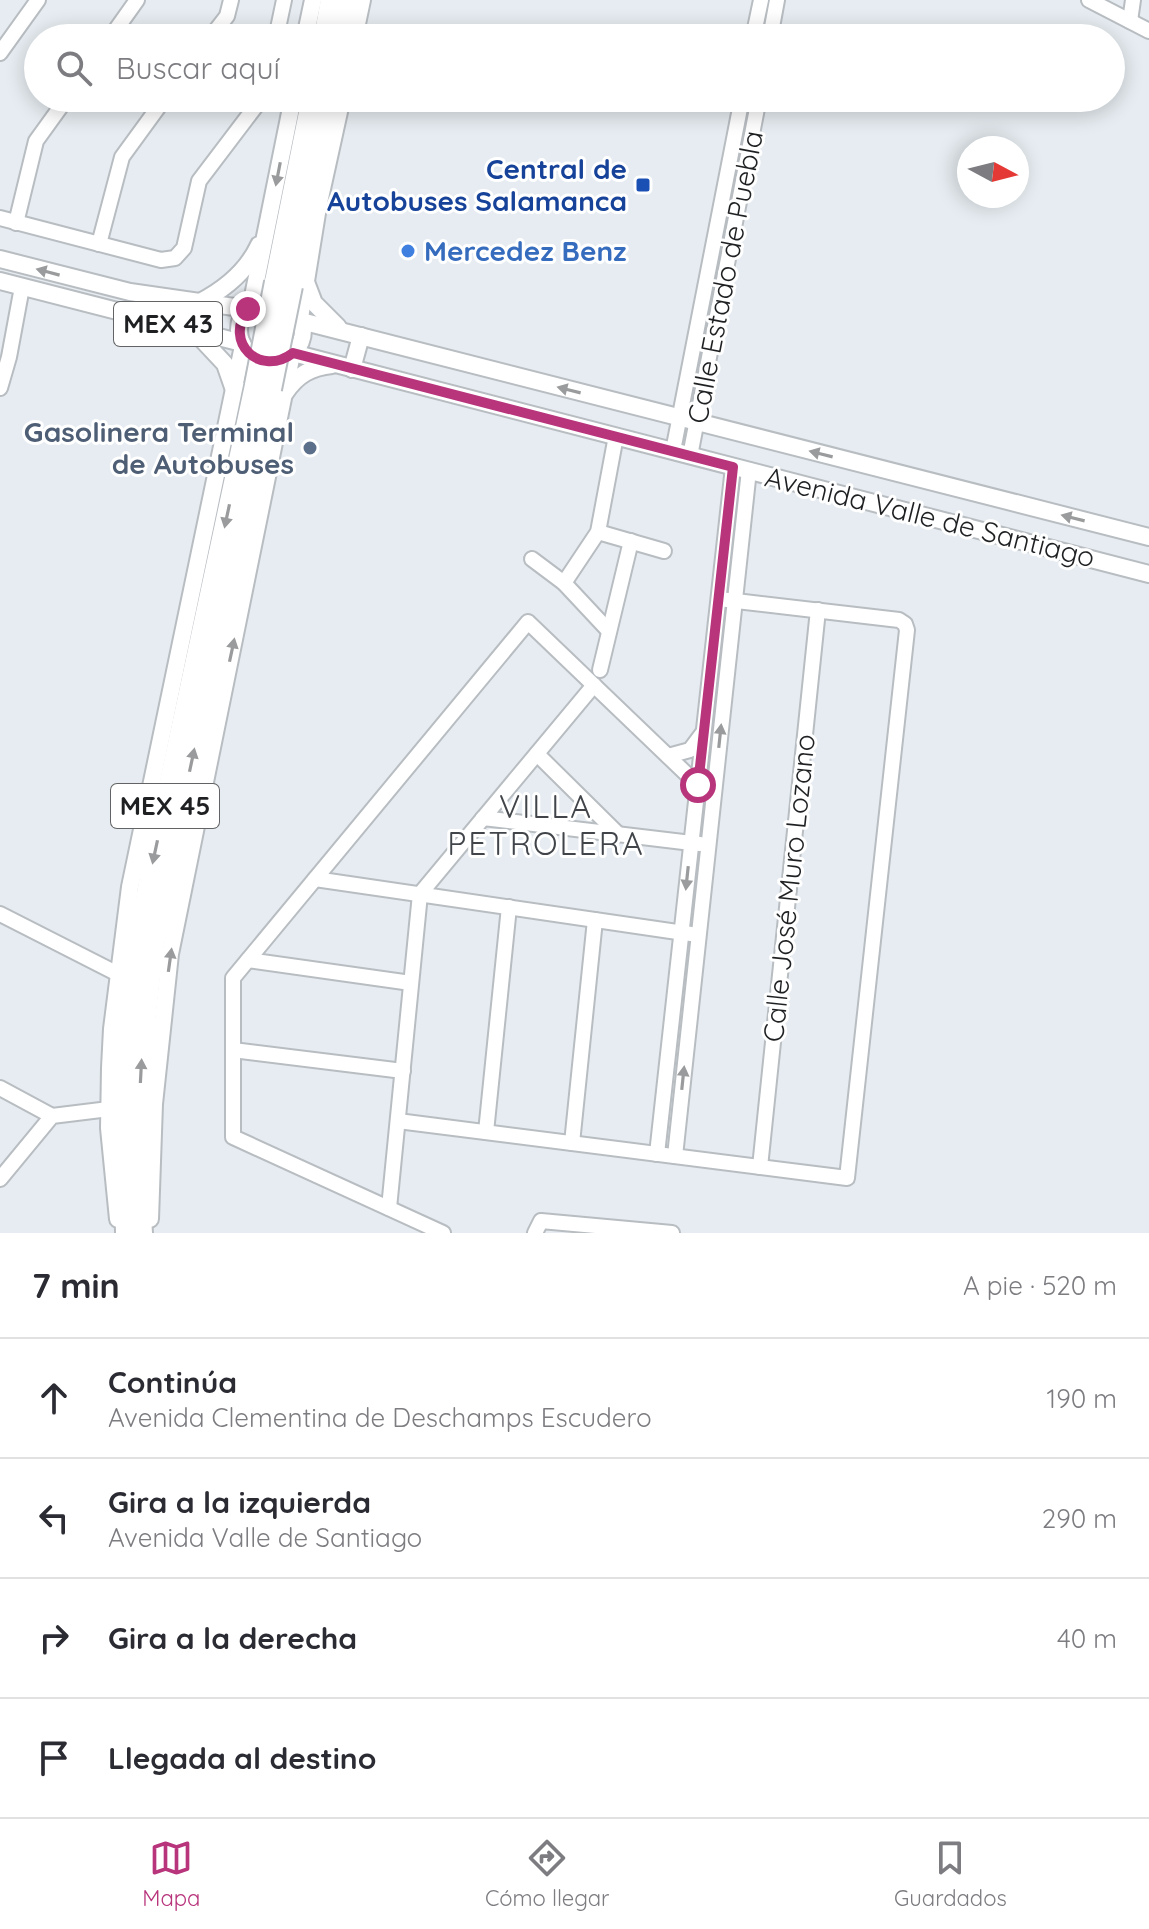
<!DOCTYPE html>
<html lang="es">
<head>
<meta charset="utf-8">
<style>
  :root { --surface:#fff; --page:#f2f2f3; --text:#2b2b33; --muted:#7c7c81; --line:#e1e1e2; --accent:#b8357c }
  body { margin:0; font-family:Quicksand,sans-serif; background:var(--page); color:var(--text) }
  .compass { position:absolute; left:957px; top:136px; width:72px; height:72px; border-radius:50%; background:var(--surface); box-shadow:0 4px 20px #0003; rotate:97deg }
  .stop { position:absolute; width:24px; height:24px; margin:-18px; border:6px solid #b8357c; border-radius:50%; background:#fff }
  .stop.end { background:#b8357c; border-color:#fff; box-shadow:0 2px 8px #0008 }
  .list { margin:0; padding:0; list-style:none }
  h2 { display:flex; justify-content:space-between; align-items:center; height:104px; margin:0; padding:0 32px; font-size:34px }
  h2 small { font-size:26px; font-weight:400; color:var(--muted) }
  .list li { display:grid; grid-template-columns:52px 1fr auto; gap:24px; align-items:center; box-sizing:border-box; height:120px; padding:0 32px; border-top:2px solid var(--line) }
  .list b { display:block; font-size:30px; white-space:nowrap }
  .list p { margin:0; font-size:26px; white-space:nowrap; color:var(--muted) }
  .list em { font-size:26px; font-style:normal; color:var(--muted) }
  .icon { flex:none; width:44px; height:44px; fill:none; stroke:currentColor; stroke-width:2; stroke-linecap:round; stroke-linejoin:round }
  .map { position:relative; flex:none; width:1149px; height:1233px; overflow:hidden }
  .search { position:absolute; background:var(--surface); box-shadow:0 4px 20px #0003; left:24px; right:24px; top:24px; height:88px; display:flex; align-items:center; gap:20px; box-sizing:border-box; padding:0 28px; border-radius:44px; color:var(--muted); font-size:30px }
  .sheet { height:584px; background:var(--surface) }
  nav { display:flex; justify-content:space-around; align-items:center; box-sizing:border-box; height:112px; border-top:2px solid var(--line); background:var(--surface); font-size:22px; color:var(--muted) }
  nav a { display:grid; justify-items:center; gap:4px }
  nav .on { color:var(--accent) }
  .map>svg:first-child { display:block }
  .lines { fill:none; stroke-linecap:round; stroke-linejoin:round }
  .minor-casing { stroke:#b8bdc2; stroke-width:18 }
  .major-casing { stroke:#b8bdc2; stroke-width:20 }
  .highway-casing { stroke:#b8bdc2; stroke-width:24 }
  .minor { stroke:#fff; stroke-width:14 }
  .major { stroke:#fff; stroke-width:16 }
  .highway { stroke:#fff; stroke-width:20 }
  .highway-bridge-casing { stroke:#b8bdc2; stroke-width:24; stroke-linecap:butt }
  .highway-bridge { stroke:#fff; stroke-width:20 }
  .oneway { fill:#9a9b9c }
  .route { stroke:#b8357c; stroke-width:10 }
  .transit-dot { fill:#1a4fb4; stroke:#fff; stroke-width:3 }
  .shop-dot { fill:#3f7fe0; stroke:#fff; stroke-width:3 }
  .service-dot { fill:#5c6f8a; stroke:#fff; stroke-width:3 }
  .labels { text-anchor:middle; stroke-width:6; stroke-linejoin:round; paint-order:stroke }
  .shield { fill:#fff; stroke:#626364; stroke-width:2 }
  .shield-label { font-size:26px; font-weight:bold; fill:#1e2022 }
  .transit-label { font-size:28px; font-weight:bold; fill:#164399; stroke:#fff; text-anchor:end }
  .shop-label { font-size:28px; font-weight:bold; fill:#366cbe; stroke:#fff; text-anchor:start }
  .street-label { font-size:28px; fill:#1e2022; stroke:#fff }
  .service-label { font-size:28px; font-weight:bold; fill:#4e5e75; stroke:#fff; text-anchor:end }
  .quarter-label { font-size:32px; letter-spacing:2px; fill:#41454a; stroke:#fff }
</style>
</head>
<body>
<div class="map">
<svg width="1149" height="1233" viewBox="0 0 1149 1233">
  <rect width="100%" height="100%" fill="#e6ecf1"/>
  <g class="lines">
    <g class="minor-casing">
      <g id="minor">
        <path d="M1089 0 1149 31"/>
        <path d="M1130 21 1133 0"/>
        <path d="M110 38 137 0"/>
        <path d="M210 38 227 16 231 0"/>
        <path d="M276 38 284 0"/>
        <path d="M753 38 761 0"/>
        <path d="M770 38 777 0"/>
        <path d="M0 53 38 0"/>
        <path d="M0 218 161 260 175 258 184 248 199 181 262 98"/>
        <path d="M16 223 36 141 67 98"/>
        <path d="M99 244 122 157 165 98"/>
        <path d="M0 388 9 357 22 287"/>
        <path d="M673 451 742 98"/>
        <path d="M690 456 759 98"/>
        <path d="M598 532 664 551"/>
        <path d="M532 559 564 583 608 630"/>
        <path d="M564 583 598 532 616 436"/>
        <path d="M600 670 631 541"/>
        <path d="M537 754 618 834"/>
        <path d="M668 756 690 750 702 734"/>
        <path d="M483 818 700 844"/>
        <path d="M315 879 691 934"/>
        <path d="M0 914 118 974"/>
        <path d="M248 960 411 983"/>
        <path d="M233 1050 403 1071"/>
        <path d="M0 1088 52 1116"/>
        <path d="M398 1121 847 1178 907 630 905 624 899 620 719 599"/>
        <path d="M486 1132 509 907"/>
        <path d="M572 1143 595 920"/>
        <path d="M657 1154 733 467"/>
        <path d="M675 1156 749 470"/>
        <path d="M760 1167 818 610"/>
        <path d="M0 1179 52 1116 109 1109"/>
        <path d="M389 1208 420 894 594 685"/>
        <path d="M443 1233 233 1137V978L528 622 698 785"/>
        <path d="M535 1233 541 1221 672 1233"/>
      </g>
    </g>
    <g class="major-casing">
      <g id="major">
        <path d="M305 38 313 0"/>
        <path d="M354 38 362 0"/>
        <path d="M0 259 130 292 248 309"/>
        <path d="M0 281 242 343"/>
        <path d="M306 282 314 303 338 327"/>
        <circle cx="271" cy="330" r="32"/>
        <path d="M200 302C225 289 247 271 259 245"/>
        <path d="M251 306 293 98"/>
        <path d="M300 318 318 207 342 98"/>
        <path d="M301 321 1149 537"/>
        <path d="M195 332 225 364 233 387"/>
        <path d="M293 353 1149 574"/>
        <path d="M352 369 361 336"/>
        <path d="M285 393C297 375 311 367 332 365"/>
        <path d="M118 1219 109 1128 110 1068 112 1029 130 887 243 346"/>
        <path d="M150 1219 154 1104 170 954 292 354"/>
      </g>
    </g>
    <g class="highway-casing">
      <g id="highway">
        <path d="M324 38 331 0"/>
        <path d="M340 38 347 0"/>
        <path d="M275 282 312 98"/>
        <path d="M292 286 328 98"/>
        <path d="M126 1233 124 1073 134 967 152 865 255 385"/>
        <path d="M142 1233C135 1137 141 1041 154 945L271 389"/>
      </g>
    </g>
    <use href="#minor" class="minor"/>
    <use href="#major" class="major"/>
    <use href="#highway" class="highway"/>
    <g class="highway-bridge-casing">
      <g id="highway-bridge">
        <path d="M255 385 275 282"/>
        <path d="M271 389 292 286"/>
      </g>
    </g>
    <use href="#highway-bridge" class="highway-bridge"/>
  </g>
  <defs><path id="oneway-solid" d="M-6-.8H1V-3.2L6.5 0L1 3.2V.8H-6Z" transform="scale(2)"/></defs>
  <g class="oneway">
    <use href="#oneway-solid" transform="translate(278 174) rotate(101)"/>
    <use href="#oneway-solid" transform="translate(48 272) rotate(-165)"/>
    <use href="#oneway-solid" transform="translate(569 390) rotate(-166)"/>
    <use href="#oneway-solid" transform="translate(821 454) rotate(-166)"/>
    <use href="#oneway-solid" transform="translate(227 516) rotate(102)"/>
    <use href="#oneway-solid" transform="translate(1073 518) rotate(-166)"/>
    <use href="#oneway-solid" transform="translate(232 650) rotate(-78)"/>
    <use href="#oneway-solid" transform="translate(720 736) rotate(-84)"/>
    <use href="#oneway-solid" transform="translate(192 760) rotate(-78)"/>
    <use href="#oneway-solid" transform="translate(155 852) rotate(102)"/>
    <use href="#oneway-solid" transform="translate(687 878) rotate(96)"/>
    <use href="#oneway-solid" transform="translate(170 960) rotate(-82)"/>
    <use href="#oneway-solid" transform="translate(141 1071) rotate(-87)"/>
    <use href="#oneway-solid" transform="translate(683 1078) rotate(-84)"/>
  </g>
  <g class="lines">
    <path class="route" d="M248 309C223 342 260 378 293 353L733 467 698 785"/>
  </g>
  <rect class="transit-dot" x="635" y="177" width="16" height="16" rx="4"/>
  <circle class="shop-dot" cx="408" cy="251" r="8"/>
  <circle class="service-dot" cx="310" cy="448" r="8"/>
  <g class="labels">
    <g class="shield">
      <rect x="114" y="302" width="108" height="44" rx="6"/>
      <rect x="111" y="784" width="108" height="44" rx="6"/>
    </g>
    <g class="shield-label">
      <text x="168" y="333">MEX 43</text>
      <text x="165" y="815">MEX 45</text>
    </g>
    <g class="transit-label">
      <text x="627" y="179">Central de<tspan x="627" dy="32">Autobuses Salamanca</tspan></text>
    </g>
    <g class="shop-label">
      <text x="424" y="261">Mercedez Benz</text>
    </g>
    <g class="street-label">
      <text transform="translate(725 277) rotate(-79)" y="10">Calle Estado de Puebla</text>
      <text transform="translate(930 517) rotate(14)" y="10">Avenida Valle de Santiago</text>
      <text transform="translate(789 888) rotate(-84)" y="10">Calle José Muro Lozano</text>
    </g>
    <g class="service-label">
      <text x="294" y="442">Gasolinera Terminal<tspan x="294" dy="32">de Autobuses</tspan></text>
    </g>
    <g class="quarter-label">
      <text x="546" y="818">VILLA<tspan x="546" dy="37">PETROLERA</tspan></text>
    </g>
  </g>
</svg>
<svg class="compass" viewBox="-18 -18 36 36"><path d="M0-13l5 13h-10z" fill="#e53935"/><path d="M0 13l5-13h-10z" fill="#7c7c81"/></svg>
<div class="stop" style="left:698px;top:785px"></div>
<div class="stop end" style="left:248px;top:309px"></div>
<div class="search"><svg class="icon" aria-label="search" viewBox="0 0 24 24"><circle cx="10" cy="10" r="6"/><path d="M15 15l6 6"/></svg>Buscar aquí</div>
</div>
<section class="sheet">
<h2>7 min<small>A pie · 520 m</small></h2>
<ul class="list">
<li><svg class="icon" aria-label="ahead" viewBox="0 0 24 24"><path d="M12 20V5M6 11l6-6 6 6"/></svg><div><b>Continúa</b><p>Avenida Clementina de Deschamps Escudero</p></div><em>190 m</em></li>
<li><svg class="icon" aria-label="left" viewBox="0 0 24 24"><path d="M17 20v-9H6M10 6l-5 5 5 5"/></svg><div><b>Gira a la izquierda</b><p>Avenida Valle de Santiago</p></div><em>290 m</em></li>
<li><svg class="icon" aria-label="right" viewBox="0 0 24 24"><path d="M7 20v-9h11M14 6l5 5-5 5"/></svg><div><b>Gira a la derecha</b></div><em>40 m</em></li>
<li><svg class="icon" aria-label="arrive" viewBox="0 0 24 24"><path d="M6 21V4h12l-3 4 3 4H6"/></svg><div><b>Llegada al destino</b></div></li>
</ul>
</section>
<nav>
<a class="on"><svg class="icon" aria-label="map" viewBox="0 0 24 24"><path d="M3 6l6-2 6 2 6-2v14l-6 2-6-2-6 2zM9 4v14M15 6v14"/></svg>Mapa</a>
<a><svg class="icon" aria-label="directions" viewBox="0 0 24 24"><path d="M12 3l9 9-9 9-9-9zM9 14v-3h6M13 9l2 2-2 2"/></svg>Cómo llegar</a>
<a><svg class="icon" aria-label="saved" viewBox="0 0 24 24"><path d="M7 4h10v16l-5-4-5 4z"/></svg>Guardados</a>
</nav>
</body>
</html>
